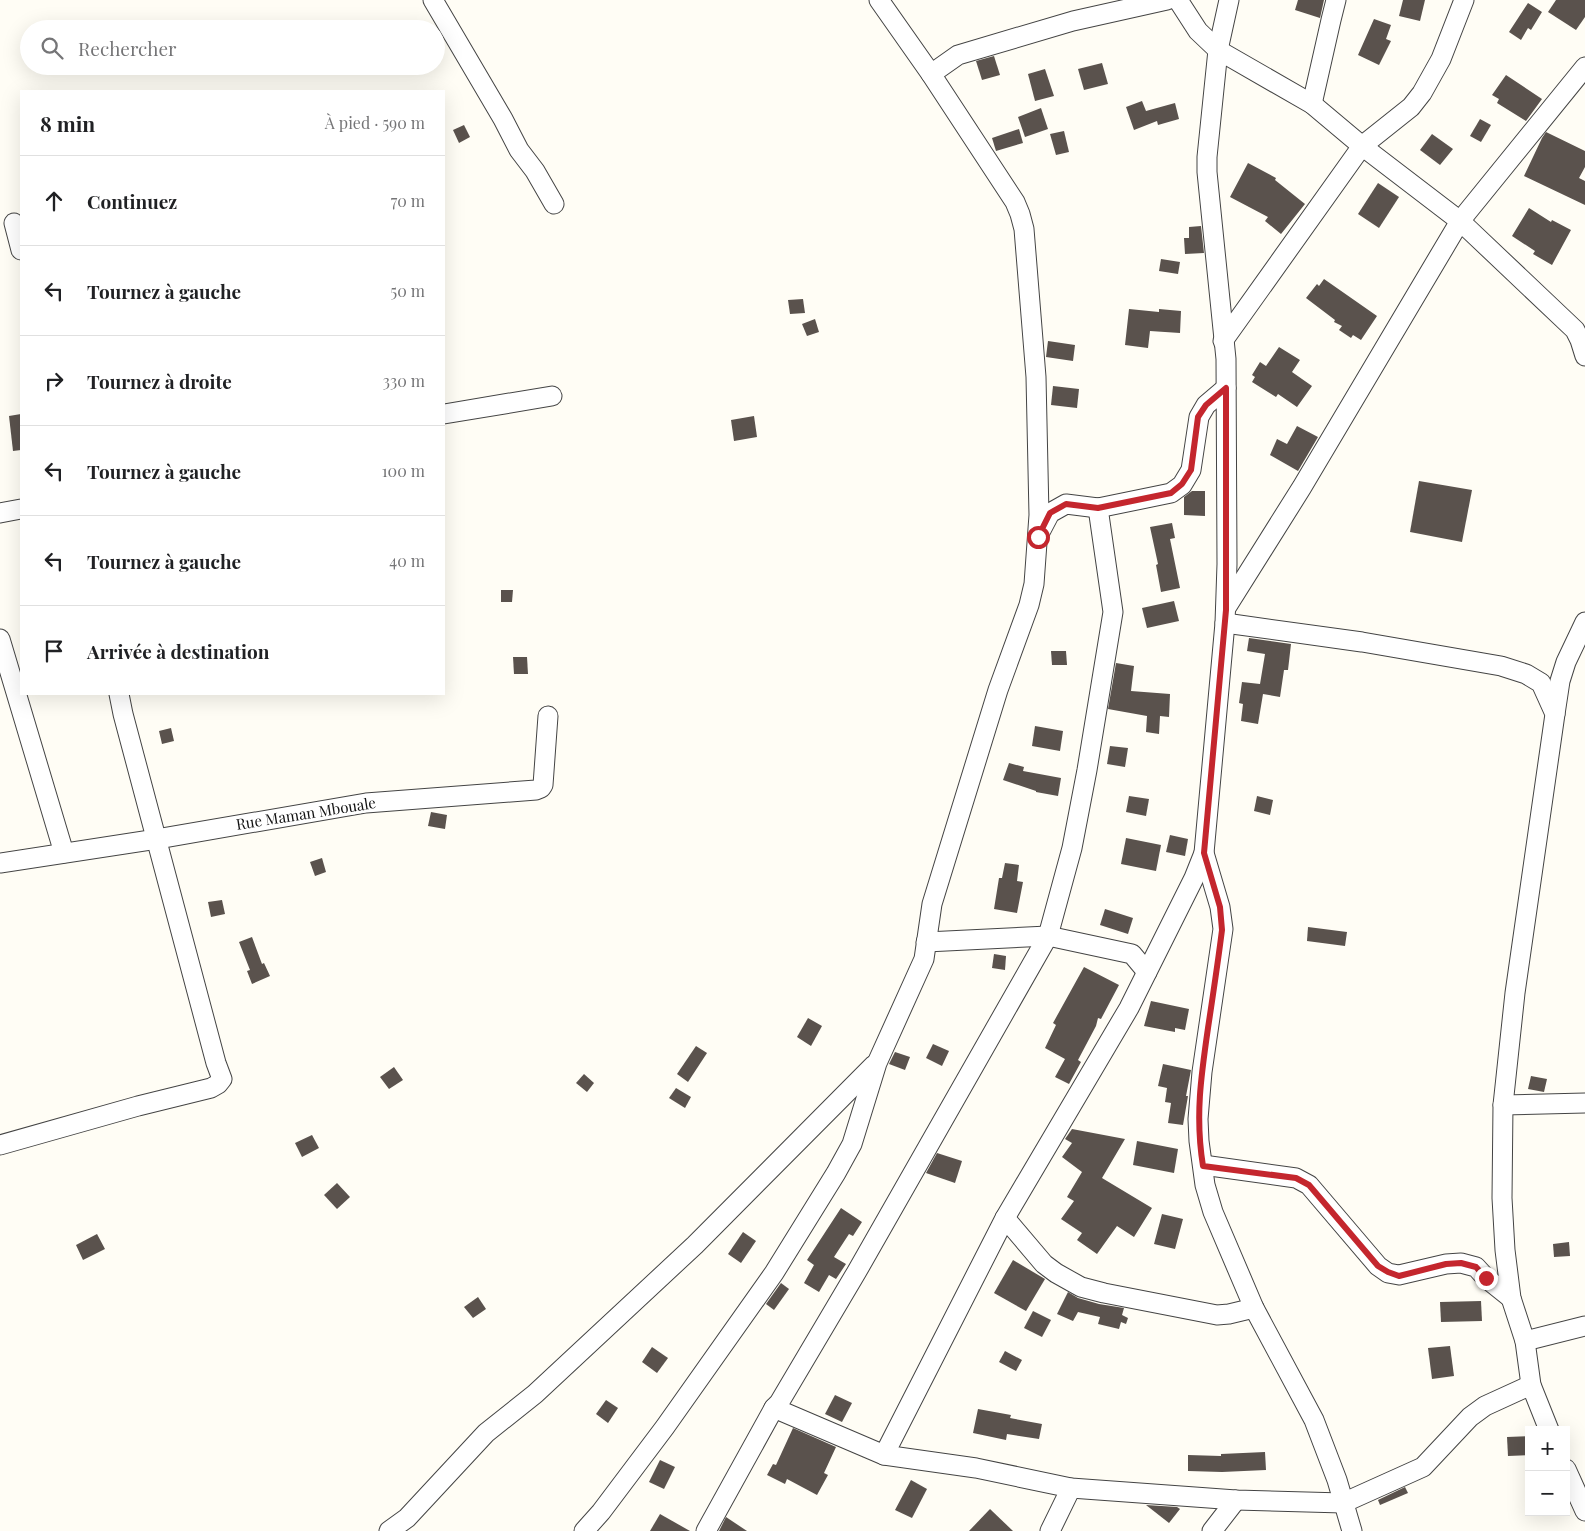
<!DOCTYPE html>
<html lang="fr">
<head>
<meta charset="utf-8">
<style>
  :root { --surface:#fff; --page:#f6f6f6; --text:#202124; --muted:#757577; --line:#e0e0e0 }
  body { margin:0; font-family:"Playfair Display",serif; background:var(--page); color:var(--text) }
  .controls { position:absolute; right:15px; bottom:15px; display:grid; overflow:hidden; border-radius:0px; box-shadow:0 5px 20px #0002 }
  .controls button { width:45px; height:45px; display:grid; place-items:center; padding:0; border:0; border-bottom:1px solid var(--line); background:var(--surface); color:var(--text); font:25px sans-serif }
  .stop { position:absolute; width:15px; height:15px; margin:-11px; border:4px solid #c4262e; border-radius:50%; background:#fff }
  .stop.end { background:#c4262e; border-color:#fff; box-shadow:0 1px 5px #0008 }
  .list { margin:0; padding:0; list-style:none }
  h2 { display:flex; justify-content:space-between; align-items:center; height:65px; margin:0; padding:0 20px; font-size:21px }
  h2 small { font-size:16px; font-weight:400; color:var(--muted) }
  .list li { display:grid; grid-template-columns:32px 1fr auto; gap:15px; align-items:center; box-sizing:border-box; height:90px; padding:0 20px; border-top:1px solid var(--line) }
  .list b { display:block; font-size:19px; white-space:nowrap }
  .list em { font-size:16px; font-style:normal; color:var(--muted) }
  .icon { flex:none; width:28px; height:28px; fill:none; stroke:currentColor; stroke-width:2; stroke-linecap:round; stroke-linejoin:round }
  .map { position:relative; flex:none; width:1585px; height:1531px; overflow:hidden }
  .search { position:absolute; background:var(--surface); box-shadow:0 5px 20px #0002; left:20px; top:20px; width:425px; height:55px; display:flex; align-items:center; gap:12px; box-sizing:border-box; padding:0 18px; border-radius:28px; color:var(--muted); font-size:19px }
  .panel { position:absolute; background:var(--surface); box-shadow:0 5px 20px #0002; left:20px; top:90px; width:425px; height:605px; border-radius:0px }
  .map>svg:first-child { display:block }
  .building { fill:#5a524d }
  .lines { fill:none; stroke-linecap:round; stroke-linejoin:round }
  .minor-casing { stroke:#444; stroke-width:21 }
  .minor { stroke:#fff; stroke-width:19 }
  .route { stroke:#c4262e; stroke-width:6 }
  .labels { text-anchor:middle; stroke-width:5; stroke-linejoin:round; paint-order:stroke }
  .street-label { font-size:15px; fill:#111; stroke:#fff }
</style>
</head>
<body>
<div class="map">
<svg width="1585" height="1531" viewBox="0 0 1585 1531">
  <rect width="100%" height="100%" fill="#fffdf5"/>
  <g class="building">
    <path d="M1298 0H1324L1320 18 1295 10Z"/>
    <path d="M1403 0H1425L1420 21 1399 16Z"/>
    <path d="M1556 0H1585V17L1576 30 1548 12Z"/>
    <path d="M1528 3 1542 12 1531 30 1528 28 1521 40 1509 32Z"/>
    <path d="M1374 19 1391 25 1386 39 1391 41 1379 65 1358 55Z"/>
    <path d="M994 56 1000 75 982 80 976 61Z"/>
    <path d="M1102 63 1108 84 1084 90 1078 69Z"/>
    <path d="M1045 69 1054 96 1035 101 1028 74Z"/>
    <path d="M1506 75 1542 99 1526 121 1497 103 1499 99 1492 95Z"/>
    <path d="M1142 101 1146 111 1175 103 1179 119 1158 125 1157 121 1134 130 1126 107Z"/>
    <path d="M1041 108 1048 129 1025 137 1018 117Z"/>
    <path d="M1480 119 1491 125 1481 142 1470 136Z"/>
    <path d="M464 125 470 137 459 143 453 130Z"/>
    <path d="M1019 129 1023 143 996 151 992 138Z"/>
    <path d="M1064 131 1069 152 1056 155 1050 134Z"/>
    <path d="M1546 132 1585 151V167L1579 178 1585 181V205L1524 176 1542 138Z"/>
    <path d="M1432 134 1453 149 1440 165 1420 150Z"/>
    <path d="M1248 163 1276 178 1275 180 1305 204 1281 234 1265 221 1268 217 1230 197Z"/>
    <path d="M1378 183 1399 197 1379 228 1358 214Z"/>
    <path d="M1529 208 1551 222 1552 220 1571 230 1552 265 1533 254 1535 251 1512 236Z"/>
    <path d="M1201 226 1204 253 1185 254 1184 238H1189V227Z"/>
    <path d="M1161 259 1180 262 1178 274 1159 271Z"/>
    <path d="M1324 279 1377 316 1361 340 1353 335 1351 338 1339 330 1342 326 1334 322 1335 320 1306 298 1317 284 1319 286Z"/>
    <path d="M803 299 805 313 790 314 788 300Z"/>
    <path d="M1129 309 1159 312V309L1181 311 1180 333 1150 331 1148 348 1125 345Z"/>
    <path d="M815 319 819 332 807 336 802 324Z"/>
    <path d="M1048 341 1075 345 1073 361 1046 357Z"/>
    <path d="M1279 347 1300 360 1292 372 1312 386 1297 407 1278 394 1276 397 1252 382 1255 377 1252 375 1260 362 1266 366Z"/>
    <path d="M1053 386 1079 389 1077 408 1051 405Z"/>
    <path d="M21 414V450L13 451 9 416Z"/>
    <path d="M754 416 757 437 734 441 731 420Z"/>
    <path d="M1297 426 1318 437 1298 471 1270 455 1277 439 1287 444Z"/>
    <path d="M1419 481 1472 490 1462 542 1410 532Z"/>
    <path d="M1192 491H1205V516L1184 515V497Z"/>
    <path d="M1172 523 1175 538 1170 539 1180 588 1161 592 1156 565 1158 564 1150 527Z"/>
    <path d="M501 590H513L512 602H501Z"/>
    <path d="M1174 601 1179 621 1147 628 1142 608Z"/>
    <path d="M1249 638 1291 644 1288 670H1284L1280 697 1263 694 1258 724 1241 721 1243 704 1239 703 1242 682 1260 684 1265 654 1247 651Z"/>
    <path d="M1051 651H1066L1067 665H1052Z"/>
    <path d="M513 657H527L528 674H514Z"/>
    <path d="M1116 663 1134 666 1131 691 1170 694 1169 717 1160 716 1159 734 1146 732 1147 716 1108 709Z"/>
    <path d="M1035 726 1063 731 1060 751 1032 746Z"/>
    <path d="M171 728 174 741 162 744 159 731Z"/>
    <path d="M1110 746 1128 748 1125 767 1107 764Z"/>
    <path d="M1009 763 1024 767 1023 771 1061 778 1058 796 1036 792V791L1003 780Z"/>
    <path d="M1129 796 1149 799 1146 816 1126 812Z"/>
    <path d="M1257 796 1273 800 1270 815 1254 811Z"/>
    <path d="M431 812 447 815 445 829 428 826Z"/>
    <path d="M1170 835 1188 839 1185 856 1166 852Z"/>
    <path d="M1126 838 1161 845 1156 871 1121 864Z"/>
    <path d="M322 858 326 872 315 876 310 862Z"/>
    <path d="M1005 863 1019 865 1017 881 1023 882 1017 913 994 909 999 878H1002Z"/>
    <path d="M222 900 225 914 211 917 208 902Z"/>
    <path d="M1105 909 1133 918 1128 934 1100 925Z"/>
    <path d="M1308 927 1347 932 1345 946 1307 941Z"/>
    <path d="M252 937 262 964 264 963 270 976 252 984 247 971 250 970 239 942Z"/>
    <path d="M994 954 1006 956 1005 970 992 968Z"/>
    <path d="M1084 967 1119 985 1101 1019 1098 1018 1096 1026 1078 1060 1081 1062 1069 1084 1055 1077 1065 1059 1045 1048 1056 1025 1053 1023Z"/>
    <path d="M1151 1001 1189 1009 1185 1030 1175 1028V1032L1144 1026Z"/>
    <path d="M808 1018 822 1026 811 1046 797 1037Z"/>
    <path d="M933 1044 949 1051 942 1066 926 1058Z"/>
    <path d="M696 1046 707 1053 688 1082 677 1074Z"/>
    <path d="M895 1052 910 1057 905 1070 889 1064Z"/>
    <path d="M1163 1064 1191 1070 1186 1096H1188L1183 1125 1168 1123 1171 1103 1165 1102 1167 1088 1158 1086Z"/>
    <path d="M394 1067 403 1080 389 1089 380 1077Z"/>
    <path d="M584 1074 594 1083 587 1092 576 1083Z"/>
    <path d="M1531 1076 1547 1079 1544 1092 1528 1089Z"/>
    <path d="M676 1088 691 1097 685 1108 669 1098Z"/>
    <path d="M1072 1129 1125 1139 1102 1178 1152 1208 1134 1237 1117 1226 1097 1254 1077 1240 1082 1233 1061 1219 1074 1201 1067 1197 1082 1172 1062 1157 1072 1143 1065 1139Z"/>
    <path d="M312 1135 319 1148 302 1157 295 1143Z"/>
    <path d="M1137 1141 1178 1149 1174 1173 1133 1165Z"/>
    <path d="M937 1153 962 1161 955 1183 926 1173Z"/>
    <path d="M337 1183 350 1197 337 1209 324 1195Z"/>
    <path d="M841 1208 862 1222 853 1236 849 1234 834 1257 846 1264 836 1279 829 1275 819 1292 804 1283 814 1265 807 1260Z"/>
    <path d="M1162 1214 1183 1219 1175 1249 1154 1244Z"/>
    <path d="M743 1232 756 1241 741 1263 728 1254Z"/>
    <path d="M97 1234 105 1249 83 1260 76 1245Z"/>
    <path d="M1569 1242 1570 1256 1554 1257 1553 1244Z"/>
    <path d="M1013 1260 1045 1279 1026 1311 994 1293Z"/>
    <path d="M781 1283 789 1289 774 1310 766 1304Z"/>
    <path d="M1068 1292 1078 1298 1099 1304 1124 1308 1122 1315 1128 1318 1126 1324 1121 1322 1119 1329 1098 1324 1100 1317 1078 1312 1073 1321 1057 1314Z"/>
    <path d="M478 1297 486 1309 473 1318 464 1307Z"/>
    <path d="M1481 1301 1482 1321 1441 1322 1440 1302Z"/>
    <path d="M1033 1311 1051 1320 1042 1337 1024 1328Z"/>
    <path d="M1450 1346 1454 1376 1432 1379 1428 1348Z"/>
    <path d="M652 1347 668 1358 657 1373 642 1362Z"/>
    <path d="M1005 1351 1022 1360 1016 1371 999 1362Z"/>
    <path d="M835 1395 852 1403 842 1422 825 1414Z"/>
    <path d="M606 1400 618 1408 608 1423 596 1414Z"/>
    <path d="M978 1409 1011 1415 1010 1418 1042 1424 1039 1439 1007 1434 1006 1440 973 1433Z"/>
    <path d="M793 1428 836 1447 824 1473 828 1475 817 1495 787 1479 785 1484 767 1475 773 1464 776 1465Z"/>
    <path d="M1529 1436V1455L1508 1456 1507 1437Z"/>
    <path d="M1265 1452 1266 1470 1222 1472 1188 1471V1455L1221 1456V1454Z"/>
    <path d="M660 1460 675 1467 664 1489 649 1482Z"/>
    <path d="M911 1480 927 1489 912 1518 895 1510Z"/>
    <path d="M1405 1487 1408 1493 1380 1505 1378 1500Z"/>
    <path d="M1146 1505 1177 1507 1180 1509 1169 1523Z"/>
    <path d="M990 1509 1013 1531H969Z"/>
    <path d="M660 1514 690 1531H650Z"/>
    <path d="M726 1517 747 1531H719Z"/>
  </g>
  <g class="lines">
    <g class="minor-casing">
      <g id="minor">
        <path d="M433 0 503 119 519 150 535 171 554 204"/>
        <path d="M1178 0 1198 31 1218 50 1312 104 1362 146 1460 221 1575 330 1580 340 1585 356"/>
        <path d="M1229 0 1218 50 1207 157V172L1226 359 1227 564 1225 623 1204 853 1220 907 1223 929 1202 1072 1198 1119 1199 1141 1205 1185 1213 1212 1254 1308 1314 1420 1337 1480 1352 1531"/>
        <path d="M931 74 958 55 1073 21 1167 0"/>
        <path d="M1312 104 1331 20 1336 0"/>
        <path d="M14 223 21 250"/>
        <path d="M1223 341 1362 146 1411 107 1422 93 1441 59 1464 0"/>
        <path d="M444 414 552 396"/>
        <path d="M0 513 21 509"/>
        <path d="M1039 534 1050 513 1066 504 1098 508 1171 493 1182 485 1191 470 1199 417 1206 405 1226 388"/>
        <path d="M1226 608 1302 487 1460 221 1585 67"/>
        <path d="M1225 623 1362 642 1501 666 1526 674 1541 683 1555 714 1515 993 1503 1105 1502 1198 1505 1250 1511 1298 1525 1341 1531 1385 1549 1430"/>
        <path d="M0 639 64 853"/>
        <path d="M1555 714 1560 681 1566 662 1585 622"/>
        <path d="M0 863 157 839 366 803 536 790 541 788 543 785 548 716"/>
        <path d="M926 942 1048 936 1132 954 1147 972"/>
        <path d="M1503 1105 1585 1103"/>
        <path d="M0 1145 138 1106 211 1088 218 1084 222 1079 216 1063 123 714 119 694"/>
        <path d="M1203 1165 1296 1178 1309 1185 1378 1266 1388 1273 1399 1275 1446 1264 1461 1263 1476 1267 1486 1278 1511 1298"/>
        <path d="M1005 1218 1044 1264 1056 1273 1081 1287 1104 1293 1217 1315 1229 1314 1254 1308"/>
        <path d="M1525 1341 1585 1326"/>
        <path d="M774 1408 884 1455 976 1468 1071 1488 1236 1500 1343 1503 1423 1467 1470 1417 1485 1406 1531 1385"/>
        <path d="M884 1455 1005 1218 1129 1008 1194 878 1204 853"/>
        <path d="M1566 1469 1585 1511"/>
        <path d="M389 1531 407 1518 486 1433 535 1394 695 1245 874 1065"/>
        <path d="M584 1531 601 1512 665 1427 774 1273 836 1173 852 1144 877 1063 924 959 932 904 998 690 1029 605 1034 584 1039 515 1036 377 1024 229 1020 214 1015 202 931 74 879 0"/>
        <path d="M706 1531 774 1408 779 1403 856 1273 1048 936 1072 848 1087 770 1113 612 1098 508"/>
        <path d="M1050 1531 1071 1488"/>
        <path d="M1212 1531 1236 1500"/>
      </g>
    </g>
    <use href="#minor" class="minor"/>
  </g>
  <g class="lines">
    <path class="route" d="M1038 537 1050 513 1066 504 1098 508 1171 493 1182 484 1191 470 1198 417 1206 405 1226 388V610L1204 853 1220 907 1222 930C1218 962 1213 995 1208 1028 1201 1076 1195 1117 1203 1166L1296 1178 1309 1185 1378 1266 1388 1272 1399 1276 1446 1264 1461 1263 1476 1267 1486 1278"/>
  </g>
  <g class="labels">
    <g class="street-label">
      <text transform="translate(306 814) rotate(-9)" y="5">Rue Maman Mbouale</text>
    </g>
  </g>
</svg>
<div class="controls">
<button>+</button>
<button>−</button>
</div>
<div class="stop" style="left:1038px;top:537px"></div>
<div class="stop end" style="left:1486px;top:1278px"></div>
<div class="search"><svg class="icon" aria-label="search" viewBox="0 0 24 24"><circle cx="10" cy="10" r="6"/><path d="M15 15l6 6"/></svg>Rechercher</div>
<section class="panel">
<h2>8 min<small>À pied · 590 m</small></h2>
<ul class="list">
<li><svg class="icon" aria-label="ahead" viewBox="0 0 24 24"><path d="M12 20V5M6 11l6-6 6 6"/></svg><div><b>Continuez</b></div><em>70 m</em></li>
<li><svg class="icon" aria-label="left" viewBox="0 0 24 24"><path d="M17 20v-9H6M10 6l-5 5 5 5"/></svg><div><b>Tournez à gauche</b></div><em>50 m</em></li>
<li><svg class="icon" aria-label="right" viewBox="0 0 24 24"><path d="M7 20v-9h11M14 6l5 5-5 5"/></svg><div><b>Tournez à droite</b></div><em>330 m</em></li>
<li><svg class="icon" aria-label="left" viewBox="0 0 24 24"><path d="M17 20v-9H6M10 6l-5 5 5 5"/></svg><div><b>Tournez à gauche</b></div><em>100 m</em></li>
<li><svg class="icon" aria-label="left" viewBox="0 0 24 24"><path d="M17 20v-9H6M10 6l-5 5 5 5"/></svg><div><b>Tournez à gauche</b></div><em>40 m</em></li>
<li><svg class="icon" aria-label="arrive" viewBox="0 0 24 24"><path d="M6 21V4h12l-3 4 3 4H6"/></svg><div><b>Arrivée à destination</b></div></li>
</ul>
</section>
</div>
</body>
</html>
